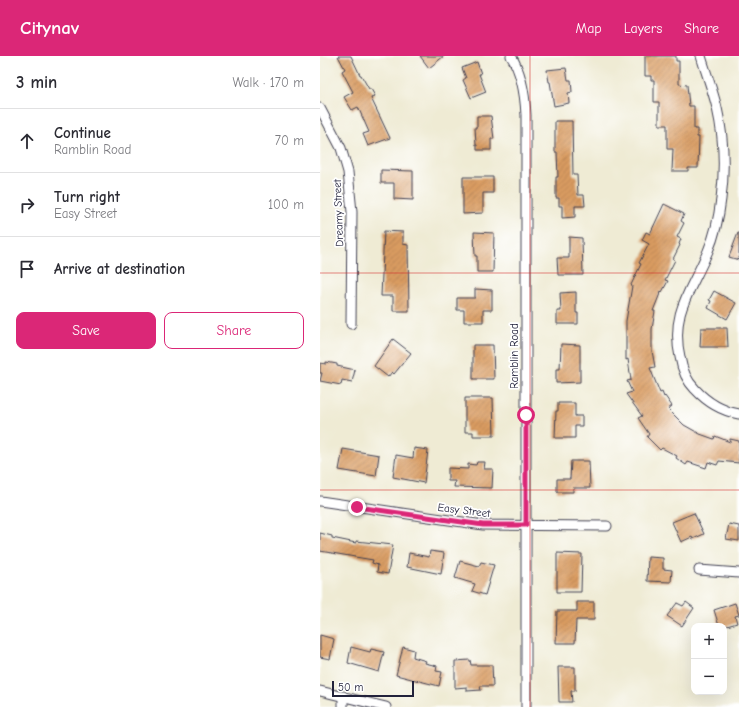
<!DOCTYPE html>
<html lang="en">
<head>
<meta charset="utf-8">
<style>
  :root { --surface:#fff; --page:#f7f7f7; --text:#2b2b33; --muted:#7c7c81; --line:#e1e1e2; --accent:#db2777 }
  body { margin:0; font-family:"Comic Neue",sans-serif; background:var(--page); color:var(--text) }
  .controls { position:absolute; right:12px; bottom:12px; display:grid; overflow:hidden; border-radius:8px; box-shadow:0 4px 16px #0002 }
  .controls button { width:36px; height:36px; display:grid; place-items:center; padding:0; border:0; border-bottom:1px solid var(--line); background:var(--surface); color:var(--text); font:20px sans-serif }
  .scale { position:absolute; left:12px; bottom:10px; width:82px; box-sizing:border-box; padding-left:4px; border:2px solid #22223b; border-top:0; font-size:11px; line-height:14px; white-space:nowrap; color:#22223b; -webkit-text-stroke:3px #fff; paint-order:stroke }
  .stop { position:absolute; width:12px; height:12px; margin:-9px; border:3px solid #db2777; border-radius:50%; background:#fff }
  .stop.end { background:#db2777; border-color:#fff; box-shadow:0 1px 4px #0008 }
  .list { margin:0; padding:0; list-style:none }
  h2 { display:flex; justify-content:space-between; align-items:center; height:52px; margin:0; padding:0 16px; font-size:17px }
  h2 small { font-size:13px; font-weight:400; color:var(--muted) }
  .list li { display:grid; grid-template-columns:26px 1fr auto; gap:12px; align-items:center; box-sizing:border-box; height:64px; padding:0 16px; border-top:1px solid var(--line) }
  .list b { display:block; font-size:15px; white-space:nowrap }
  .list p { margin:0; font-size:13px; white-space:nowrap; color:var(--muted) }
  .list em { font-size:13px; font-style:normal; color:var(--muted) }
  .actions { display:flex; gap:8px; padding:12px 16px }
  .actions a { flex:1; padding:9px 0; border:1px solid var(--accent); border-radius:8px; text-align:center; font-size:14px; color:var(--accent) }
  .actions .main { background:var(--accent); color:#fff }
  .icon { flex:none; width:22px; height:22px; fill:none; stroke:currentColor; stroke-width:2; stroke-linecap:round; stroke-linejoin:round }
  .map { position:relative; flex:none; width:419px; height:651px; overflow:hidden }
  header { display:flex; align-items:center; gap:24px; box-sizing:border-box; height:56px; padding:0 20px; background:var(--accent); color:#fff }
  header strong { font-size:19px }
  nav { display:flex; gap:22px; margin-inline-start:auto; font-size:14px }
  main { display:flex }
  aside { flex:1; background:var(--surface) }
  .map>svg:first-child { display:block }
  .building { fill:url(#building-hatch) }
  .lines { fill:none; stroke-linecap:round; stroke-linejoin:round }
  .street-casing { stroke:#414052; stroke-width:11 }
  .street { stroke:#fff; stroke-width:9 }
  .route { stroke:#db2777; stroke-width:5 }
  .grid { fill:none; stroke:#d62828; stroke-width:1; stroke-opacity:0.55 }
  .labels { text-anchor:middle; stroke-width:3.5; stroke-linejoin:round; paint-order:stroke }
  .street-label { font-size:11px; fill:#22223b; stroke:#fff }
</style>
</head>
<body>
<header>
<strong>Citynav</strong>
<nav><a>Map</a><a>Layers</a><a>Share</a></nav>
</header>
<main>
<aside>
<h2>3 min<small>Walk · 170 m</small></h2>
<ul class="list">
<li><svg class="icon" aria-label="ahead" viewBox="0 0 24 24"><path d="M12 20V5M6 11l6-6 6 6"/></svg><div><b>Continue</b><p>Ramblin Road</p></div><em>70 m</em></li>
<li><svg class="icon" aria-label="right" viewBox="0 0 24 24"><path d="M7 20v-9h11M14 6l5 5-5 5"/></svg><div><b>Turn right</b><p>Easy Street</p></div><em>100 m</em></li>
<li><svg class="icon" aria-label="arrive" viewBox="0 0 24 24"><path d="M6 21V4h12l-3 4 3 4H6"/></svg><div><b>Arrive at destination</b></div></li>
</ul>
<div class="actions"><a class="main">Save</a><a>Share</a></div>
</aside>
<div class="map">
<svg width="419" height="651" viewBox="0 0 419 651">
  <defs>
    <pattern id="building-hatch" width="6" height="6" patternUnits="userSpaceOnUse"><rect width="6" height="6" fill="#d99b61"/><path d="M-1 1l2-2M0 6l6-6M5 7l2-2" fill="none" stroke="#b07e51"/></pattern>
  </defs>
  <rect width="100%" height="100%" fill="#fff"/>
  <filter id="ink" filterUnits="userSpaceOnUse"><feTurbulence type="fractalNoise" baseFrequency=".025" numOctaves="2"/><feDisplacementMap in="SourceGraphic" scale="8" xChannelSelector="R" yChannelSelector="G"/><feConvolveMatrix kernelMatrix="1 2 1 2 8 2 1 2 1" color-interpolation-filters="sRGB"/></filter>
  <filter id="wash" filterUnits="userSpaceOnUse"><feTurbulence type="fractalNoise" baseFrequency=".012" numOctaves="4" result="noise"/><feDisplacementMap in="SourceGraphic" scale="16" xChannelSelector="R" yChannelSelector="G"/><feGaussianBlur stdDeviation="0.9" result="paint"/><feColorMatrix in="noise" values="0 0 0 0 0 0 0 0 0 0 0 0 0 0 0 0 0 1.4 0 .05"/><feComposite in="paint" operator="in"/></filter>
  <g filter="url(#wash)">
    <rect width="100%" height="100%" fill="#efebd4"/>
    <g id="blocks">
      <g class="building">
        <path d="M18 0H31L40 19H41L49 33H51L55 40 51 42 70 82 48 90 43 78 49 76 38 51 32 54 24 41 33 36 22 15 25 13Z"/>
        <path d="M100 0H124L109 12Z"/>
        <path d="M325 0H356V5H359V28L367 29 369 50H374V73H377V81H379L378 112H368V115H352L353 93H347V69H339V46H334V24H331V20H325Z"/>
        <path d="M157 6 161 18H159L166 36 151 42 143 24 146 22 142 12Z"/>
        <path d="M246 12 248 24H251L252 36 248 37 249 47 234 50 230 26H229L227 14Z"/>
        <path d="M157 60H171L174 83H171V94H157V89H156L155 71H157Z"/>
        <path d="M235 65H252L253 119H257L258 139H264L265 150H255V161L242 162V150H239V142H236V121H238L237 96H235Z"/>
        <path d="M61 114 93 115V144L74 143V127H61Z"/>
        <path d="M143 121H173V137H163V157L143 158Z"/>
        <path d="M344 148 364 158 361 165 364 167 357 181 361 183 359 188 360 189 353 203 355 204 345 224 348 225 342 236 341 235 333 255H335L332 273V295L335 311 330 312 340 337 342 336 344 341 345 340 352 350 348 353 364 369 380 378 394 383 395 380 410 386V383L419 385V407L399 405 397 409 388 406 386 412 368 406 366 409 356 402 357 400 342 392 340 394 327 381 329 378 318 362 322 360 306 338 312 336 307 325 311 324 308 303 306 304V265L312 230 311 229 321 208 319 207 329 188 322 184 326 176 330 178Z"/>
        <path d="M64 175 83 176V188L88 189 89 255H73V240H61Z"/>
        <path d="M154 176 174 177 173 216H157V200H155Z"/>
        <path d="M418 177H419V204L409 201Z"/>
        <path d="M249 181 262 182 263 219H238L237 202H249Z"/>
        <path d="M155 233 172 234V254H163V266H144V254H137V242H155Z"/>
        <path d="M394 235 416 247 407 263 388 252 391 245 389 244Z"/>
        <path d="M256 236V257H258V268H237V255H241L240 237Z"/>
        <path d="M381 272H407L408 291H380Z"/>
        <path d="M73 283 91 297 74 318 72 316 68 321 54 310Z"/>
        <path d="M241 288 260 289V326L236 327V313H240Z"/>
        <path d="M153 289H173L174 323H153Z"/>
        <path d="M6 306 17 308V310L35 314 32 326 22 324 21 329 0 325 2 317H0V307L6 308Z"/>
        <path d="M145 342H173L174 380H153V376H145Z"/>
        <path d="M238 347H255V360H262V370H255V382H235L236 355H238Z"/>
        <path d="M94 392 108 394 104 427 73 421 76 399 93 402Z"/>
        <path d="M23 393 59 399 56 420 19 414Z"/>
        <path d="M251 405H269L270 432H253V436H237V423H250Z"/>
        <path d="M157 406H165L164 413H173L172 432 134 431 135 425H128V412L148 413V408L156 409Z"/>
        <path d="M374 457 384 478 373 483 372 481 361 486 352 466Z"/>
        <path d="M409 468 419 470V485L406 483Z"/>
        <path d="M0 477 12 480V482L36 487V485L73 489 68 518 57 516 58 509 52 507 53 504 0 495Z"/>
        <path d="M110 495 124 497 121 518 87 511 89 497 109 501Z"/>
        <path d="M237 497 262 498 261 536H237Z"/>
        <path d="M328 501 343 502V513L352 514 351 526 327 525Z"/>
        <path d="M140 505 159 510 161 506 174 509 165 539 152 535 155 528 135 522Z"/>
        <path d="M257 546H274V564H256L255 587H236L237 555H257Z"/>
        <path d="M366 546 374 552 362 570 347 560 357 547 363 550Z"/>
        <path d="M415 547 419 559 415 560 417 567 407 570H399L394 554Z"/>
        <path d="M0 579 14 583 10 603 0 601Z"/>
        <path d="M31 591 50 596 51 593 64 596 59 616 28 607Z"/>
        <path d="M83 591 94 594 93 601 106 605 105 607 117 610 116 615 122 616 119 630 76 619Z"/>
        <path d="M150 604 151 609H172L173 630H160L161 634 147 635V631L135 632V605Z"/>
        <path d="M238 611H255V635H251L252 646H239Z"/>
      </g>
    </g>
  </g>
  <g filter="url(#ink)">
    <use href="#blocks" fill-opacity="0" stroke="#414052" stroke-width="1"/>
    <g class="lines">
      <g class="street-casing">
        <g id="street">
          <path d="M191 0C202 17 205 39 206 59V651"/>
          <path d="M381 0C386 17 393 35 397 52 404 82 405 112 401 143 399 160 395 179 388 195 372 234 350 256 360 301 362 313 366 324 375 333 387 346 402 355 419 358"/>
          <path d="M0 52 21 92 28 116 32 156 31 268"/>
          <path d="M0 445 163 469 287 470"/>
          <path d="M379 514 419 517"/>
          <path d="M0 635 66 651"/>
          <path d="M23 651V640"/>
        </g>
      </g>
      <use href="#street" class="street"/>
    </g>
  </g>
  <g class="lines" filter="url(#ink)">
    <path class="route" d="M37 451 163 469H206V359"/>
  </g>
  <path class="grid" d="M210 0V651M0 217H419M0 434H419"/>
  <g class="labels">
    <g class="street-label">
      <text transform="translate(18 157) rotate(-92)" y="4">Dreamy Street</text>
      <text transform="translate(194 300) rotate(-90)" y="4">Ramblin Road</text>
      <text transform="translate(144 454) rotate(7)" y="4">Easy Street</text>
    </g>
  </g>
</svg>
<div class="controls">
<button>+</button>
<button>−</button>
</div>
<div class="scale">50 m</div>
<div class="stop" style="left:206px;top:359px"></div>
<div class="stop end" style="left:37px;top:451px"></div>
</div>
</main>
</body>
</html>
